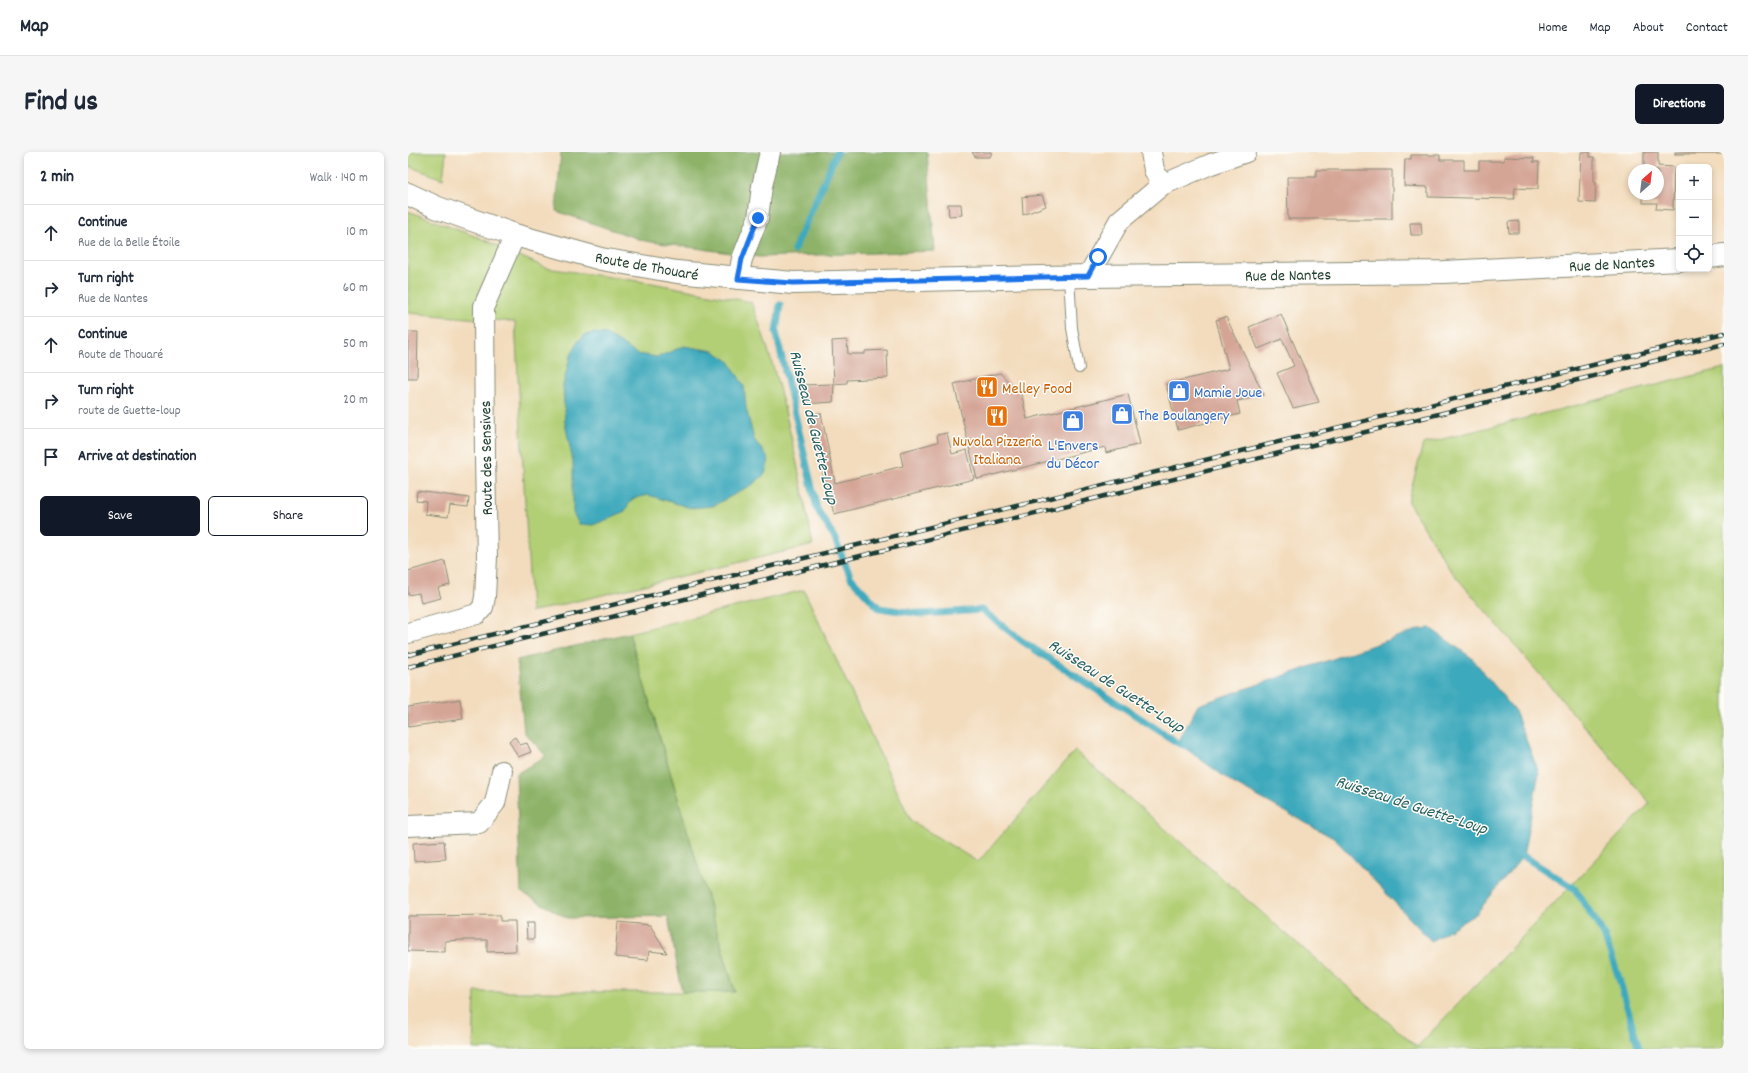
<!DOCTYPE html>
<html lang="en">
<head>
<meta charset="utf-8">
<style>
  :root { --surface:#fff; --page:#f6f6f7; --text:#1f2937; --muted:#747a83; --line:#e0e1e3; --accent:#111827 }
  body { margin:0; font-family:Dekko,sans-serif; background:var(--page); color:var(--text) }
  .controls { position:absolute; right:12px; top:12px; display:grid; overflow:hidden; border-radius:6px; box-shadow:0 2px 6px #0003 }
  .controls button { width:36px; height:36px; display:grid; place-items:center; padding:0; border:0; border-bottom:1px solid var(--line); background:var(--surface); color:var(--text); font:20px sans-serif }
  .compass { position:absolute; left:1220px; top:12px; width:36px; height:36px; border-radius:50%; background:var(--surface); box-shadow:0 2px 6px #0003; rotate:28deg }
  .stop { position:absolute; width:12px; height:12px; margin:-9px; border:3px solid #1a73e8; border-radius:50%; background:#fff }
  .stop.end { background:#1a73e8; border-color:#fff; box-shadow:0 1px 4px #0008 }
  .list { margin:0; padding:0; list-style:none }
  h2 { display:flex; justify-content:space-between; align-items:center; height:52px; margin:0; padding:0 16px; font-size:17px }
  h2 small { font-size:13px; font-weight:400; color:var(--muted) }
  .list li { display:grid; grid-template-columns:26px 1fr auto; gap:12px; align-items:center; box-sizing:border-box; height:56px; padding:0 16px; border-top:1px solid var(--line) }
  .list b { display:block; font-size:15px; white-space:nowrap }
  .list p { margin:0; font-size:13px; white-space:nowrap; color:var(--muted) }
  .list em { font-size:13px; font-style:normal; color:var(--muted) }
  .actions { display:flex; gap:8px; padding:12px 16px }
  .actions a { flex:1; padding:9px 0; border:1px solid var(--accent); border-radius:6px; text-align:center; font-size:14px; color:var(--accent) }
  .actions .main { background:var(--accent); color:#fff }
  .icon { flex:none; width:22px; height:22px; fill:none; stroke:currentColor; stroke-width:2; stroke-linecap:round; stroke-linejoin:round }
  .map { position:relative; flex:none; width:1316px; height:897px; overflow:hidden; border-radius:6px }
  header { display:flex; align-items:center; gap:24px; box-sizing:border-box; height:56px; padding:0 20px; background:var(--surface); border-bottom:1px solid var(--line) }
  header strong { font-size:19px }
  nav { display:flex; gap:22px; margin-inline-start:auto; font-size:14px }
  .intro { display:flex; align-items:center; justify-content:space-between; box-sizing:border-box; height:96px; padding:0 24px }
  h1 { margin:0; font-size:28px }
  .button { padding:10px 18px; border-radius:6px; background:var(--accent); color:#fff; font-size:14px; font-weight:700 }
  main { display:flex; gap:24px; padding:0 24px }
  aside { flex:1; background:var(--surface); border-radius:6px; box-shadow:0 2px 6px #0003 }
  .map>svg:first-child { display:block }
  .green { fill:#b2cf76; stroke:#688655 }
  .forest { fill:#8db267; stroke:#56784e }
  .water { fill:#3da9bc; stroke:#2e7378 }
  .lines { fill:none; stroke-linecap:round; stroke-linejoin:round }
  .stream { stroke:#3da9bc; stroke-width:7 }
  .building { fill:#d4a495 }
  .lane-casing { stroke:#898c78; stroke-width:12 }
  .street-casing { stroke:#898c78; stroke-width:22 }
  .secondary-casing { stroke:#898c78; stroke-width:24 }
  .lane { stroke:#fff; stroke-width:10 }
  .street { stroke:#fff; stroke-width:20 }
  .secondary { stroke:#fff; stroke-width:22 }
  .rail-casing { stroke:#1f3d34; stroke-width:4.5 }
  .rail { stroke:#fdfcf7; stroke-width:3; stroke-dasharray:9; stroke-linecap:butt }
  .route { stroke:#1a73e8; stroke-width:5 }
  .labels { text-anchor:middle; stroke-width:3; stroke-linejoin:round; paint-order:stroke }
  .street-label { font-size:16px; fill:#1f3d34; stroke:#fdfcf7 }
  .food-label { font-size:16px; fill:#c56008; stroke:#fdfcf7; text-anchor:start }
  .shop-label { font-size:16px; fill:#366cbe; stroke:#fdfcf7; text-anchor:start }
  .water-label { font-size:17px; font-style:italic; fill:#2a6364; stroke:#fdfcf7 }
</style>
</head>
<body>
<header>
<strong>Map</strong>
<nav><a>Home</a><a>Map</a><a>About</a><a>Contact</a></nav>
</header>
<div class="intro"><h1>Find us</h1><a class="button">Directions</a></div>
<main>
<aside>
<h2>2 min<small>Walk · 140 m</small></h2>
<ul class="list">
<li><svg class="icon" aria-label="ahead" viewBox="0 0 24 24"><path d="M12 20V5M6 11l6-6 6 6"/></svg><div><b>Continue</b><p>Rue de la Belle Étoile</p></div><em>10 m</em></li>
<li><svg class="icon" aria-label="right" viewBox="0 0 24 24"><path d="M7 20v-9h11M14 6l5 5-5 5"/></svg><div><b>Turn right</b><p>Rue de Nantes</p></div><em>60 m</em></li>
<li><svg class="icon" aria-label="ahead" viewBox="0 0 24 24"><path d="M12 20V5M6 11l6-6 6 6"/></svg><div><b>Continue</b><p>Route de Thouaré</p></div><em>50 m</em></li>
<li><svg class="icon" aria-label="right" viewBox="0 0 24 24"><path d="M7 20v-9h11M14 6l5 5-5 5"/></svg><div><b>Turn right</b><p>route de Guette-loup</p></div><em>20 m</em></li>
<li><svg class="icon" aria-label="arrive" viewBox="0 0 24 24"><path d="M6 21V4h12l-3 4 3 4H6"/></svg><div><b>Arrive at destination</b></div></li>
</ul>
<div class="actions"><a class="main">Save</a><a>Share</a></div>
</aside>
<div class="map">
<svg width="1316" height="897" viewBox="0 0 1316 897">
  <rect width="100%" height="100%" fill="#fdfcf7"/>
  <filter id="ink" filterUnits="userSpaceOnUse"><feTurbulence type="fractalNoise" baseFrequency=".025" numOctaves="2"/><feDisplacementMap in="SourceGraphic" scale="8" xChannelSelector="R" yChannelSelector="G"/><feConvolveMatrix kernelMatrix="1 2 1 2 8 2 1 2 1" color-interpolation-filters="sRGB"/></filter>
  <filter id="wash" filterUnits="userSpaceOnUse"><feTurbulence type="fractalNoise" baseFrequency=".012" numOctaves="4" result="noise"/><feDisplacementMap in="SourceGraphic" scale="16" xChannelSelector="R" yChannelSelector="G"/><feGaussianBlur stdDeviation="0.9" result="paint"/><feColorMatrix in="noise" values="0 0 0 0 0 0 0 0 0 0 0 0 0 0 0 0 0 1.4 0 .05"/><feComposite in="paint" operator="in"/></filter>
  <g filter="url(#wash)">
    <rect width="100%" height="100%" fill="#f3dcbd"/>
    <g class="green">
      <path d="M0 0H38L35 27 0 14Z"/>
      <path d="M0 59 72 86 138 116 244 131 343 150C374 228 389 310 405 393L123 460 107 170 0 161Z"/>
      <path d="M1316 216V897H65L67 840H327L221 481 396 438 503 669 570 710 667 599 1009 895 1242 651 1044 420 1000 350 1015 292Z"/>
    </g>
    <g class="forest">
      <path d="M153 0H519L527 99 351 105 237 89 148 59Z"/>
      <path d="M221 481 327 840H274L260 764 159 766 113 740 108 622 138 604 116 580 109 508Z"/>
    </g>
    <g class="water">
      <path d="M186 181 198 182 229 202 250 205 276 194 306 199 321 209 336 234 338 256 346 287 361 308 357 322 344 333 305 354 283 356 240 343 224 347 217 359 200 367 185 373 171 372 165 361V310L157 271 155 233 162 205 171 188 177 183Z"/>
      <path d="M1022 476 1064 506 1107 559 1131 621 1115 704 1068 762 1023 789 927 687 825 631 770 591 790 553 1012 477Z"/>
    </g>
    <g class="lines">
      <g class="stream">
        <path d="M386 98 429 0"/>
        <path d="M372 153 368 180 409 357 426 385 443 426 471 456 514 462 574 458 614 489 770 591 778 594"/>
        <path d="M1107 702 1115 704 1167 737 1195 781 1210 823 1231 897"/>
      </g>
    </g>
    <g id="blocks">
      <g class="building">
        <path d="M564 0H584L582 5H567Z"/>
        <path d="M1173 0H1182V5H1186V30H1188L1187 51 1171 50Z"/>
        <path d="M1236 0H1250V14L1266 15 1265 58 1248 57 1249 51H1235V42H1250V18H1236Z"/>
        <rect x="1267" y="0" width="46" height="2"/>
        <path d="M1003 3H1032V8H1056V18H1071V9H1096V5L1126 6 1125 10H1131L1130 37 1107 36 1106 47 1020 45V35L996 34 997 7H1003Z"/>
        <path d="M908 18H984V67H880L879 25H908Z"/>
        <path d="M634 43 638 54 615 63 614 45Z"/>
        <path d="M540 52H553L554 63 541 64Z"/>
        <path d="M1111 69V81H1101L1100 70Z"/>
        <path d="M1002 71H1013L1014 83H1003Z"/>
        <path d="M873 162 894 211 911 250 885 256 869 221 886 214 874 187 850 197 841 175Z"/>
        <path d="M818 165 856 243 829 249 832 262 770 278 758 232 821 217 808 168Z"/>
        <path d="M0 180H10L9 226H0Z"/>
        <path d="M439 188 440 202H457V199L479 198 480 226 439 228V231L426 232 425 250 397 252 392 233 426 232 424 189Z"/>
        <path d="M592 221 614 244 619 267 720 242 732 292 698 301 697 295 569 327 546 232Z"/>
        <path d="M413 261 427 331 495 314 492 300 530 290 529 283 539 281 544 302 559 298 566 327 426 362 400 264Z"/>
        <path d="M9 339 61 346 60 355 42 353 40 365 17 362 18 349 8 348Z"/>
        <path d="M37 409 42 433 30 436 33 446 13 451 11 441 0 443V419Z"/>
        <path d="M52 547 55 567 0 575V555Z"/>
        <path d="M107 585 112 593 119 591 123 600 110 605 101 589Z"/>
        <path d="M36 689 38 707 6 709 5 691Z"/>
        <path d="M92 763V769H107L108 799 79 800V788H53L37 789V800L0 799V764Z"/>
        <path d="M210 770 242 773 259 801 241 799 240 808 207 805Z"/>
        <path d="M118 771H126V787H119Z"/>
      </g>
    </g>
  </g>
  <g filter="url(#ink)">
    <use href="#blocks" fill-opacity="0" stroke="#898c78" stroke-width="1"/>
    <g class="lines">
      <g class="lane-casing">
        <path id="lane" d="M661 125 664 176 671 216"/>
      </g>
      <g class="street-casing">
        <g id="street">
          <path d="M743 0 746 18 754 33"/>
          <path d="M680 124 711 69 754 33 803 12 838 0"/>
          <path d="M330 127 334 107 350 66 354 34 362 0"/>
          <path d="M0 481 69 462 75 455 77 445 79 405 77 307 76 154 107 83"/>
          <path d="M0 674 71 671 87 651 94 619"/>
        </g>
      </g>
      <g class="secondary-casing">
        <g id="secondary">
          <path d="M0 42 30 56 107 83 193 107 269 120 385 131 680 124 1036 120 1271 108"/>
          <path d="M1301 105 1316 103"/>
        </g>
      </g>
      <use href="#lane" class="lane"/>
      <use href="#street" class="street"/>
      <use href="#secondary" class="secondary"/>
      <g class="rail-casing">
        <g id="rail">
          <path d="M0 503 1316 181"/>
          <path d="M0 515 1316 192"/>
        </g>
      </g>
      <use href="#rail" class="rail"/>
    </g>
  </g>
  <g class="lines" filter="url(#ink)">
    <path class="route" d="M350 66 334 107 330 127 385 131 680 124 690 105"/>
  </g>
  <defs>
    <g id="restaurant-square" transform="scale(1.15)"><rect x="-9" y="-9" width="18" height="18" rx="4" fill="#e8710a" stroke="#fdfcf7"/><path d="M-5-6h1v4h1v-4h1v4h1v-4h1v5L-1.5 .5V6h-2V.5L-5-1ZM5-6V6H3V1.5H1.5Q1.5-4 5-6Z" fill="#fff"/></g>
    <g id="shop-square" transform="scale(1.15)"><rect x="-9" y="-9" width="18" height="18" rx="4" fill="#3f7fe0" stroke="#fdfcf7"/><path d="M-5-2.5h2.3a2.7 3.5 0 0 1 5.4 0H5L5.5 6h-11ZM-1.5-2.5h3a1.5 2.3 0 0 0-3 0Z" fill="#fff"/></g>
  </defs>
  <g fill-rule="evenodd">
    <use href="#restaurant-square" x="579" y="235"/>
    <use href="#shop-square" x="771" y="239"/>
    <use href="#shop-square" x="714" y="262"/>
    <use href="#restaurant-square" x="589" y="264"/>
    <use href="#shop-square" x="665" y="269"/>
  </g>
  <g class="labels">
    <g class="street-label">
      <text transform="translate(1204 111) rotate(-3)" y="6">Rue de Nantes</text>
      <text transform="translate(239 113) rotate(10)" y="6">Route de Thouaré</text>
      <text transform="translate(880 122) rotate(-1)" y="6">Rue de Nantes</text>
      <text transform="translate(77 306) rotate(-91)" y="6">Route des Sensives</text>
    </g>
    <g class="food-label">
      <text x="594" y="241">Melley Food</text>
      <text x="589" y="294" text-anchor="middle">Nuvola Pizzeria<tspan x="589" dy="18">Italiana</tspan></text>
    </g>
    <g class="shop-label">
      <text x="786" y="245">Mamie Joue</text>
      <text x="730" y="268">The Boulangery</text>
      <text x="665" y="298" text-anchor="middle">L'Envers<tspan x="665" dy="18">du Décor</tspan></text>
    </g>
    <g class="water-label">
      <text transform="translate(407 275) rotate(76)" y="6">Ruisseau de Guette-Loup</text>
      <text transform="translate(709 533) rotate(33)" y="6">Ruisseau de Guette-Loup</text>
      <text transform="translate(1004 652) rotate(18)" y="6">Ruisseau de Guette-Loup</text>
    </g>
  </g>
</svg>
<div class="controls">
<button>+</button>
<button>−</button>
<button><svg class="icon" aria-label="locate" viewBox="0 0 24 24"><circle cx="12" cy="12" r="6"/><path d="M12 2v4M12 18v4M2 12h4M18 12h4"/></svg></button>
</div>
<svg class="compass" viewBox="-18 -18 36 36"><path d="M0-13l5 13h-10z" fill="#e53935"/><path d="M0 13l5-13h-10z" fill="#747a83"/></svg>
<div class="stop" style="left:690px;top:105px"></div>
<div class="stop end" style="left:350px;top:66px"></div>
</div>
</main>
</body>
</html>
